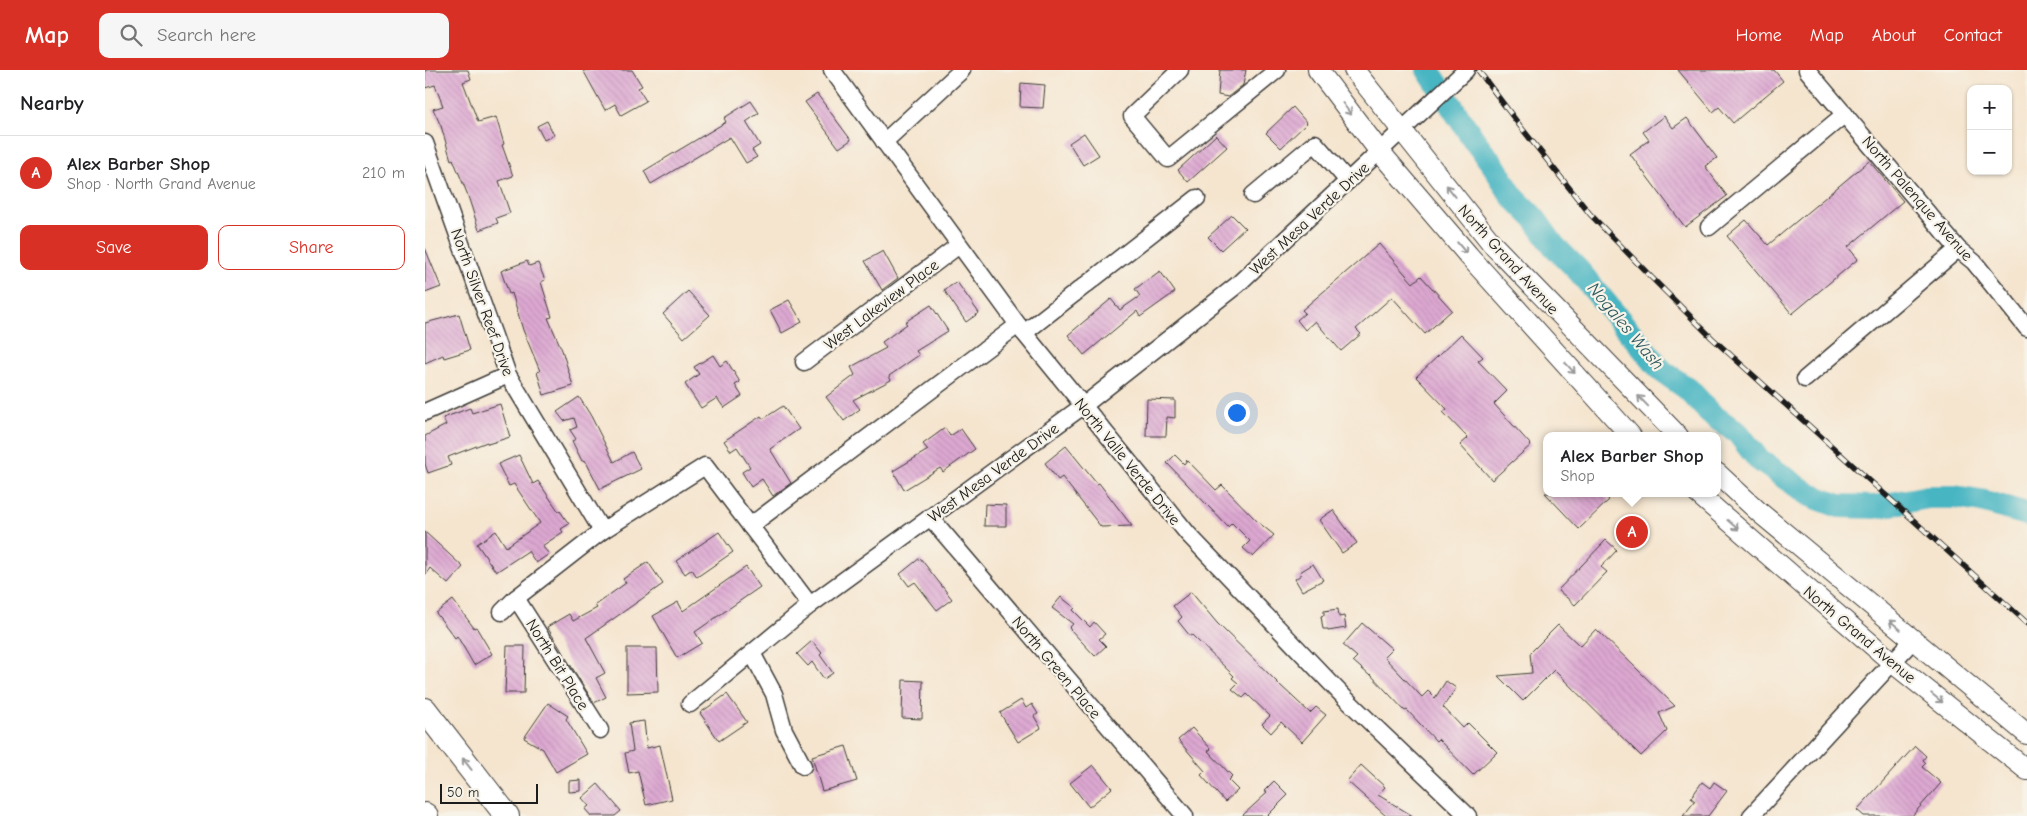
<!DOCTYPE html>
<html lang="en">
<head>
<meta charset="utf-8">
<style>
  :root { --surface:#fff; --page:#f6f6f6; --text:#202124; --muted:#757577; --line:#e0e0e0; --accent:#d93025 }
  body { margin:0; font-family:"Comic Neue",sans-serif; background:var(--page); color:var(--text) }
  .controls { position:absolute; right:15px; top:15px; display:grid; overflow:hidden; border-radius:10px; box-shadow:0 1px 4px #0004 }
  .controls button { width:45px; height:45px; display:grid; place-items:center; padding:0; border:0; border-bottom:1px solid var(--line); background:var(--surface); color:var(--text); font:25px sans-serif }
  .scale { position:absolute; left:15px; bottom:12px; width:98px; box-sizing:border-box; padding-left:5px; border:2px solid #1c1c1c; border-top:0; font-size:14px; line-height:18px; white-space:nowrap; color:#1c1c1c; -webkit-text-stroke:4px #f7f3e8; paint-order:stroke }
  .you { position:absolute; left:811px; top:342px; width:18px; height:18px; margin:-12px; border:4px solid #fff; border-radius:50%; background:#1a73e8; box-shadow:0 0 0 8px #1a73e833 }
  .badge { display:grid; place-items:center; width:32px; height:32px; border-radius:50%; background:var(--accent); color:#fff; font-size:16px; font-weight:700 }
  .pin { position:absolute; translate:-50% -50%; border:2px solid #fff; box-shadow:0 1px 5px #0006 }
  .popup { position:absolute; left:1118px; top:362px; width:178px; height:65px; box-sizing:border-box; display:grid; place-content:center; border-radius:10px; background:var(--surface); filter:drop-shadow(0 1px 4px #0005); font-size:16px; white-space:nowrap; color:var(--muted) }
  .popup b { font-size:19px; color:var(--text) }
  .popup::after { content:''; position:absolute; left:50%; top:100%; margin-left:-10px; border:10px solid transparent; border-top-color:var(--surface) }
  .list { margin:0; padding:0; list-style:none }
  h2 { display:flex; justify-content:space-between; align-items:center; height:65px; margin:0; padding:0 20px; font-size:21px }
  h2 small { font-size:16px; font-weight:400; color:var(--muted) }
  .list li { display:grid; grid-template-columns:32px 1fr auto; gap:15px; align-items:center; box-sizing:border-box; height:75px; padding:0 20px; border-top:1px solid var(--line) }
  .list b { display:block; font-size:19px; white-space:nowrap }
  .list p { margin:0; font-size:16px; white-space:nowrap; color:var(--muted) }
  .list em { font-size:16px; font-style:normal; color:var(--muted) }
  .actions { display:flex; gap:10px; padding:15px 20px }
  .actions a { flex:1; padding:11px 0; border:1px solid var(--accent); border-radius:10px; text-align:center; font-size:18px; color:var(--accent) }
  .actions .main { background:var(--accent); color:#fff }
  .icon { flex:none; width:28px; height:28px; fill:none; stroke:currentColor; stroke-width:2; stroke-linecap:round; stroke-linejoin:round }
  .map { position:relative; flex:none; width:1602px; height:746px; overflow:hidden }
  header { display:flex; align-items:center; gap:30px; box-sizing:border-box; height:70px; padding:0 25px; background:var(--accent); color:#fff }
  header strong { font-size:24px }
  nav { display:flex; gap:28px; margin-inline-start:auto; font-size:18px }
  .search { width:350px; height:45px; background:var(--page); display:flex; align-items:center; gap:12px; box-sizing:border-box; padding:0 18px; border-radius:10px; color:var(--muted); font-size:19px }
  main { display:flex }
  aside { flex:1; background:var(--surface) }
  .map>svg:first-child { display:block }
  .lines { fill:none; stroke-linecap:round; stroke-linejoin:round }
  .river { stroke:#47b5c2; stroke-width:24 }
  .building { fill:url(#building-back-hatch) }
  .minor-casing { stroke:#3d3a37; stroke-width:19 }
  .major-casing { stroke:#3d3a37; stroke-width:22 }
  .highway-casing { stroke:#3d3a37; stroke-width:26 }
  .minor { stroke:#fff; stroke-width:16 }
  .major { stroke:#fff; stroke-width:20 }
  .highway { stroke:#fff; stroke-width:24 }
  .rail-casing { stroke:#1c1c1c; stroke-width:5.5 }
  .rail { stroke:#f7f3e8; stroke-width:4; stroke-dasharray:11; stroke-linecap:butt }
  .oneway { stroke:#999 }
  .labels { text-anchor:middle; stroke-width:4.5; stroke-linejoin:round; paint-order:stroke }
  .street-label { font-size:16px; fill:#1c1c1c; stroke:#f7f3e8 }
  .water-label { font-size:18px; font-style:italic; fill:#2d595e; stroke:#f7f3e8 }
</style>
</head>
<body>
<header>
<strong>Map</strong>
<div class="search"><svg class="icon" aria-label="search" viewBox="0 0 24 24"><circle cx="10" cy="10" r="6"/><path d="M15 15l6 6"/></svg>Search here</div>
<nav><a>Home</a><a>Map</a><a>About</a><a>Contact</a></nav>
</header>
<main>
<aside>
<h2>Nearby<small></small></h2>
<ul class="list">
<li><span class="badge">A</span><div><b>Alex Barber Shop</b><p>Shop · North Grand Avenue</p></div><em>210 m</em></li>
</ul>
<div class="actions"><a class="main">Save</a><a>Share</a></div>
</aside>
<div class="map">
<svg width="1602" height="746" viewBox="0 0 1602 746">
  <defs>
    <pattern id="building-back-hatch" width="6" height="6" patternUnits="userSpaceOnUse" patternTransform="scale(1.25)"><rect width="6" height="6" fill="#dda8d2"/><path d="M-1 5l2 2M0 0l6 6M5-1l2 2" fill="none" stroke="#bd90b4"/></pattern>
  </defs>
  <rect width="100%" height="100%" fill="#f7f3e8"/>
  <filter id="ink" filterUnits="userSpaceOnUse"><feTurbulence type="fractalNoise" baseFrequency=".02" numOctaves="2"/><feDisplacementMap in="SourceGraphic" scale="10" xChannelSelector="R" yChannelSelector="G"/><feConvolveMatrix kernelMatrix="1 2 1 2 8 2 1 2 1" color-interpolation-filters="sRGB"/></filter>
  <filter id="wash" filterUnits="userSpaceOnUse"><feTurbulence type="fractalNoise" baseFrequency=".0096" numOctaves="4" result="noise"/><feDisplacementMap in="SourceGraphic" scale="20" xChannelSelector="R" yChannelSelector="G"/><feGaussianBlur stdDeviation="1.12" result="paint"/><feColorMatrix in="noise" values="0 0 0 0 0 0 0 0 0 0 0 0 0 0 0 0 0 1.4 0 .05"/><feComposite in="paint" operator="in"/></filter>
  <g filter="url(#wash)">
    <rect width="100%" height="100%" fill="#f5e5cf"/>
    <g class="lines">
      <path class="river" d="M1003 0 1049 70 1069 96 1087 126 1109 148 1129 176 1153 200 1237 301 1263 319 1287 345 1313 363 1333 389 1385 425 1414 436 1450 437 1503 427H1529L1556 431 1602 444"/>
    </g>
    <g id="blocks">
      <g class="building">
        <path d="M0 0H43L46 9 38 12 53 52 71 47 79 74 77 75 88 106 74 111 85 143 71 148 73 153 54 160 42 123 28 89 26 90 16 56 8 39 18 36 10 15 0 18Z"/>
        <path d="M158 0H207L217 16 213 18 221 31 196 45 190 34 180 40Z"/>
        <path d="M795 0H821L818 15 803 27 793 25Z"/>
        <path d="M1253 0H1349L1358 11 1308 53 1294 37 1288 42Z"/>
        <path d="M596 13 620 15 618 38 595 37Z"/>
        <path d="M392 24 426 70 414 78 380 32Z"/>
        <path d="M326 31 334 43 321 52 335 75 327 80 332 87 321 93 305 67 226 114 219 101 301 52 299 48Z"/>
        <path d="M868 37 882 53 856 78 841 63Z"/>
        <path d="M1239 46 1248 58 1262 48 1292 88 1280 96 1302 126 1260 157 1205 84 1224 70 1218 62Z"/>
        <path d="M122 51 129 65 119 70 112 56Z"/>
        <path d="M659 63 674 85 658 95 644 73Z"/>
        <path d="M791 65 802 77 763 112 753 100Z"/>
        <path d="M1444 91 1478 131 1423 177 1433 189 1367 244 1302 166 1321 150 1343 175Z"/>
        <path d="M807 145 820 158 796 180 783 167Z"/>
        <path d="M954 174 988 213 996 206 1027 240 1000 264 967 227 931 259 936 264 916 281 890 251 880 260 872 250 880 243 877 240Z"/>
        <path d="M0 178 16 217 0 223Z"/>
        <path d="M458 181 473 208 457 220 440 191Z"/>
        <path d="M102 191 104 196 113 193 120 210 116 212 127 247 123 248 137 280 148 316 119 325 112 302 115 301 98 260 87 223 84 224 76 201Z"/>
        <path d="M735 201 750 222 715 247 712 241 659 285 643 265 686 229 695 240 715 226 710 219Z"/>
        <path d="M532 212 554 243 541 252 519 220Z"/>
        <path d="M263 221 285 245 259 268 238 244Z"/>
        <path d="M364 230 377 252 357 263 345 240Z"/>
        <path d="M506 235 523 261 491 281 494 285 464 306 466 310 428 330 435 339 419 351 401 327 430 305 426 297 461 278 457 272 482 254 480 252Z"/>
        <path d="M34 244 45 280 19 288 18 285 0 293V253Z"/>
        <path d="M1036 264 1058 287 1053 291 1082 321 1069 334 1106 375 1067 410 1035 375 1043 368 1018 342 1022 339 991 307Z"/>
        <path d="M288 285 295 296 302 291 315 312 310 315 317 326 299 338 292 328 276 338 260 314 274 304 269 297Z"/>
        <path d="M154 327 166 346 189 392 207 382 216 399 175 419 160 390 157 391 147 371 151 369 145 360 152 357 149 348 139 351 132 342Z"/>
        <path d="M722 329 750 330V348L742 347 741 366H721Z"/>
        <path d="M75 334 85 367 63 374 62 372 23 387 26 395 3 403 0 394V366L21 355 18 348 45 338 47 343Z"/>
        <path d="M358 336 374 359 345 379 366 413 348 426 337 409 326 417 317 402 325 397 312 377 306 381 299 371 336 346 338 349Z"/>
        <path d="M520 358 525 366 536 359 550 379 518 402 515 398 479 420 468 401 503 380 498 374Z"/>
        <path d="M641 376 672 414 674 413 707 456 676 457 637 407 633 410 620 393Z"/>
        <path d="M94 385 108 414 113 411 134 442 135 441 144 454 136 459 138 462 117 476 124 484 111 493 103 481 71 502 52 474 71 461 81 477 115 453 89 414 84 416 73 394Z"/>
        <path d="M750 385 759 394 762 390 791 420 797 415 833 452 849 465 828 487 818 478 825 471 807 453 803 457 742 393Z"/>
        <path d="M1120 423H1177L1184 430 1154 459Z"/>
        <path d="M560 434 581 435V456H559Z"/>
        <path d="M908 440 932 473 917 483 894 450Z"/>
        <path d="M0 462 38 497 23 514 5 498 0 505Z"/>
        <path d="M294 462 308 482 272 507 267 499 260 504 251 491Z"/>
        <path d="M1181 470 1192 480 1176 497 1182 502 1150 535 1133 520Z"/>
        <path d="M495 488 527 529 512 540 490 512 484 516 475 504Z"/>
        <path d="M223 492 238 514 161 568 180 603 171 608 181 627 169 633 122 557 144 544 148 551 172 538 170 535 201 513 198 509Z"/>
        <path d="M888 494 898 510 877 521 870 509 876 505 875 502Z"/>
        <path d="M321 497 335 517 270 562 277 573 252 588 228 546 253 532 258 541Z"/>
        <path d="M766 522 792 553 855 615 885 643 891 637 901 645 877 672 856 652 846 663 837 654 845 646 822 624 818 628 807 619 813 613 807 608 809 606 767 565 765 566 753 551 757 547 748 536Z"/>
        <path d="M636 527 650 538 648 540 665 557 669 552 680 564 674 569 681 576 670 586 644 558 648 554 627 538Z"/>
        <path d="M28 530 49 558 51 557 67 584 49 595 32 566 30 568 11 543Z"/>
        <path d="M913 539 914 547 919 546 921 558 903 561V559H898L896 546 899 545V541Z"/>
        <path d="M937 553 967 579 959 587 997 627 1003 621 1010 628 1021 611 1031 618 1018 637 1038 658 1043 653 1072 682 1048 705 1013 669 1011 671 982 640 980 641 945 604 944 605 928 591 932 587 918 575Z"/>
        <path d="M1133 555 1155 576 1171 559 1250 636 1234 643 1242 661 1216 686 1129 600 1098 631 1073 606 1107 603 1105 583Z"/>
        <path d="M387 571 397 583 395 585 408 603 399 609 387 592 383 596 372 584Z"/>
        <path d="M82 576H100L99 623H80Z"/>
        <path d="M202 578H232L233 622 202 623Z"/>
        <path d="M478 610 498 611 497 649 477 648Z"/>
        <path d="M302 624 322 652 294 671 275 643Z"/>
        <path d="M596 630 601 638 607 634 613 644 609 646 616 658 593 672 575 643Z"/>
        <path d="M123 633 143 646 141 649 162 684 131 702 118 679 99 668Z"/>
        <path d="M219 651 222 678 235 675 247 729 221 735 213 701 204 703 200 683 208 681 204 653Z"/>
        <path d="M767 658 786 679 783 681 807 706 803 710 813 720 800 732 776 705 780 701 753 670Z"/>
        <path d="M421 676 432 711 397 721 387 686Z"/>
        <path d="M1490 676 1501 686 1498 690 1501 693 1497 697 1516 713 1487 746H1439L1432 740Z"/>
        <path d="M668 695 687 718 664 737 645 713Z"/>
        <path d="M936 695 960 717 953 725 988 746H961L922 711Z"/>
        <path d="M156 710V721L144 722V711Z"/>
        <path d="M849 711 863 725 842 746H817L842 723 839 721Z"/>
        <path d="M1277 712 1285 718 1289 712 1302 721 1283 746H1258L1270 731 1266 728Z"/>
        <path d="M173 714 196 741 190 746H166L160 739 164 736 157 728Z"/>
      </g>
    </g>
  </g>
  <g filter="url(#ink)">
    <use href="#blocks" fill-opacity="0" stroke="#3d3a37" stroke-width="1"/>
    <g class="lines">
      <g class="minor-casing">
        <g id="minor">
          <path d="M407 0 599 263 763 464 920 628 1043 746"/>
          <path d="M755 0 707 46 743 89 852 0"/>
          <path d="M1382 0 1533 179 1549 192 1602 258"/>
          <path d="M459 72 537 0"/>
          <path d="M0 73 83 305 177 461"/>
          <path d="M828 125 890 73 923 111"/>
          <path d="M1284 157 1420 44"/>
          <path d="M599 263 772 128"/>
          <path d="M379 292 534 175"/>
          <path d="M1380 309 1533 179"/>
          <path d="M0 342 83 305"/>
          <path d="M505 447 760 746"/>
          <path d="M325 456 593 255"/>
          <path d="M91 528 175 660"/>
          <path d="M77 542 91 528 177 461 280 396 385 535"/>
          <path d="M327 583 349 624 359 660 378 696"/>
          <path d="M265 634 385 535 658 336 812 215 1041 0"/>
          <path d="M1326 746 1488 570"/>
        </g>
      </g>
      <g class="major-casing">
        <g id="major">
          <path d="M893 0 955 82 1044 186 1206 366"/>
          <path d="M929 0 1069 176 1253 366"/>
          <path d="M1292 403 1334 442 1602 664"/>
          <path d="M1272 423 1468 593 1602 700"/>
        </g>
      </g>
      <g class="highway-casing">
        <g id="highway">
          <path d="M0 640 82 746"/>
          <path d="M0 745 1 746"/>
        </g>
      </g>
      <use href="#minor" class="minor"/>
      <use href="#major" class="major"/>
      <use href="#highway" class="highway"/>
      <g class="rail-casing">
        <path id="rail" d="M1053 0 1095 56 1165 144 1227 208 1287 268 1602 553"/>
      </g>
      <use href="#rail" class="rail"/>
    </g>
    <defs><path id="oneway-shaft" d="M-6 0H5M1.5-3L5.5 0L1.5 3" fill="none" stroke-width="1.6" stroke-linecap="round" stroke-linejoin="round" transform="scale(1.25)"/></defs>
    <g class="oneway">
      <use href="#oneway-shaft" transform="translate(922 39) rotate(53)"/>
      <use href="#oneway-shaft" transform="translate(1026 121) rotate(-128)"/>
      <use href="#oneway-shaft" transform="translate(1037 178) rotate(50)"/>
      <use href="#oneway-shaft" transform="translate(1145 298) rotate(48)"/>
      <use href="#oneway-shaft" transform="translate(1218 331) rotate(-134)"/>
      <use href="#oneway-shaft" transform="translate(1308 455) rotate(41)"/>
      <use href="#oneway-shaft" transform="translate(1470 555) rotate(-140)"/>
      <use href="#oneway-shaft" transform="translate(1512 628) rotate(39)"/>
      <use href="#oneway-shaft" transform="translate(42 694) rotate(-128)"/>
    </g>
  </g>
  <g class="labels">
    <g class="street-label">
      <text transform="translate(1493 128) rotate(49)" y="6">North Palenque Avenue</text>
      <text transform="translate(884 148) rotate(-43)" y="6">West Mesa Verde Drive</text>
      <text transform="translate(1084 189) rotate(48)" y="6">North Grand Avenue</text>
      <text transform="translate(58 232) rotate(70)" y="6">North Silver Reef Drive</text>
      <text transform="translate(456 234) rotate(-37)" y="6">West Lakeview Place</text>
      <text transform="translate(703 391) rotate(51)" y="6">North Valle Verde Drive</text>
      <text transform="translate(568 402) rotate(-36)" y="6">West Mesa Verde Drive</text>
      <text transform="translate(1435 564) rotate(40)" y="6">North Grand Avenue</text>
      <text transform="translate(133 594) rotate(58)" y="6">North Bit Place</text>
      <text transform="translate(632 597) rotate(50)" y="6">North Green Place</text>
    </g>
    <g class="water-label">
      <text transform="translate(1201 256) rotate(50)" y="6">Nogales Wash</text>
    </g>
  </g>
</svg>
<div class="controls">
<button>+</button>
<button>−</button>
</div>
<div class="scale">50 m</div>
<div class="you"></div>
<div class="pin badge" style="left:1207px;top:462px">A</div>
<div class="popup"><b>Alex Barber Shop</b>Shop</div>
</div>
</main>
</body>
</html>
